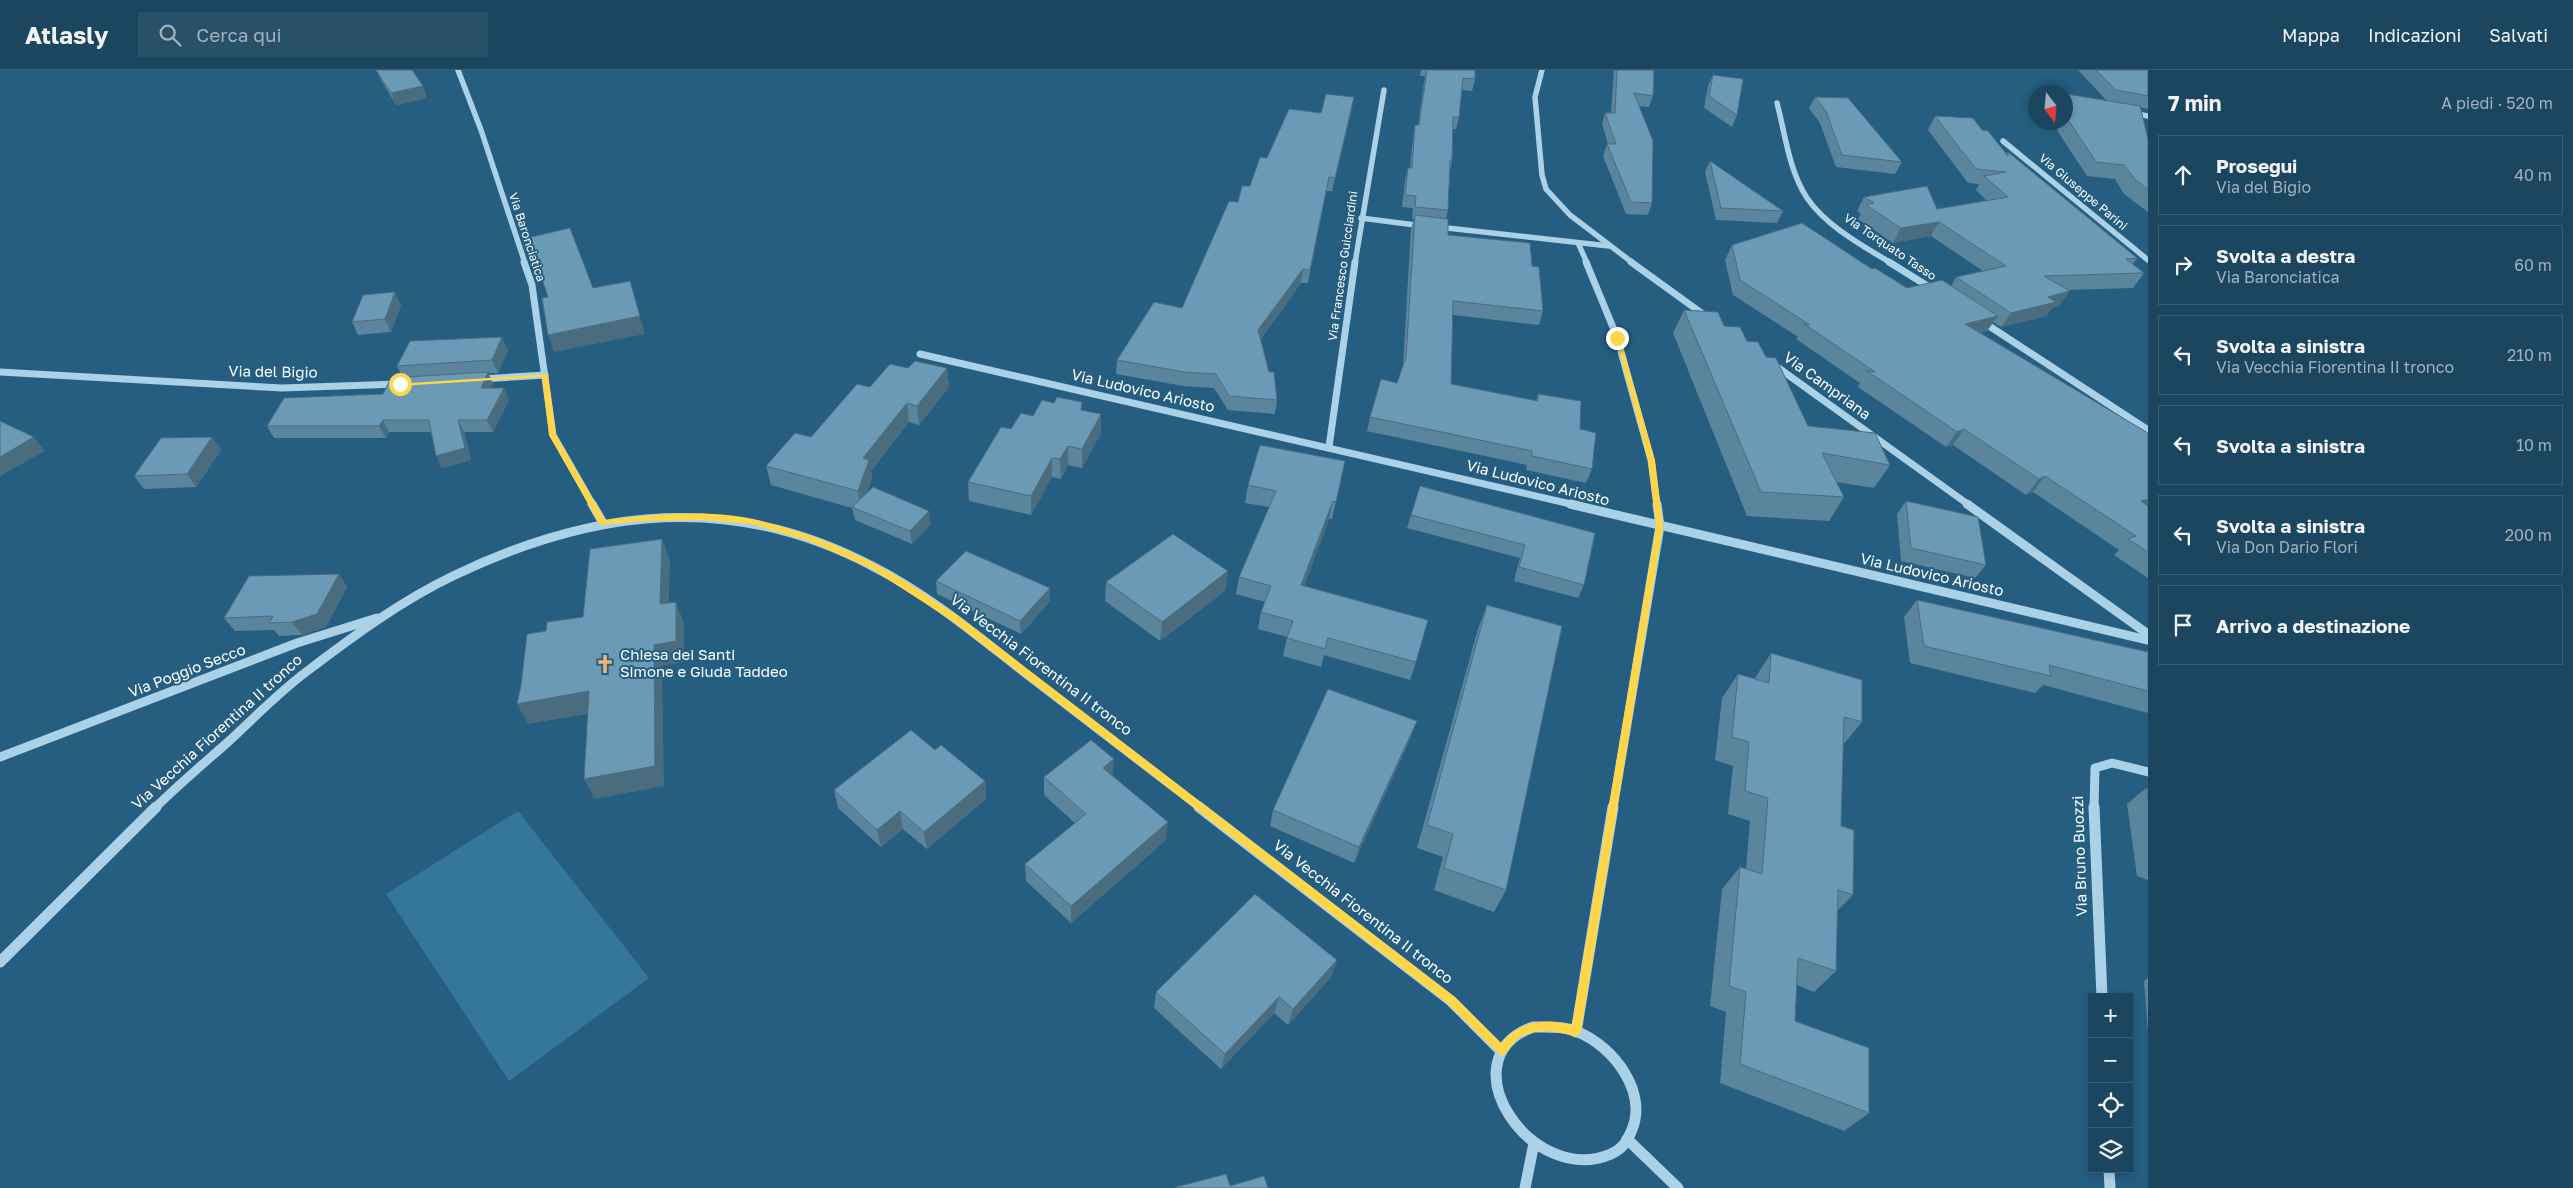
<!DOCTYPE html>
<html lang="it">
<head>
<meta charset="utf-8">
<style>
  :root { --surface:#1c4660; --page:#295069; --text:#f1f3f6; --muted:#a0b1bd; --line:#3a5e75 }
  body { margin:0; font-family:"Golos Text",sans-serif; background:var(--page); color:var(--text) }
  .controls { position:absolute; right:15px; bottom:15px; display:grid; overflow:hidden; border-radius:0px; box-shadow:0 2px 8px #0003 }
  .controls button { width:45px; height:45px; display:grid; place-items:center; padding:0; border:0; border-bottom:1px solid var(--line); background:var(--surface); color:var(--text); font:25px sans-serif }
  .compass { position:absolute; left:2028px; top:15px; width:45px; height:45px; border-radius:50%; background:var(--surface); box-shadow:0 2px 8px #0003; rotate:164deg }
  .stop { position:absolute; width:15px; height:15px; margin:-11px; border:4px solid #ffd54a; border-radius:50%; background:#fff }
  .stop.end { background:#ffd54a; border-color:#fff; box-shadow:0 1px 5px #0008 }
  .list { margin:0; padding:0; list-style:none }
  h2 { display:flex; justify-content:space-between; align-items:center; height:65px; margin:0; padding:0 20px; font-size:21px }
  h2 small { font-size:16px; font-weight:400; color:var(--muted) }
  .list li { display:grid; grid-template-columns:32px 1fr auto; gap:15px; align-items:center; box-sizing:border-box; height:80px; margin:0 10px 10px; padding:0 10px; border:1px solid var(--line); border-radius:0px }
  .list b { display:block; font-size:19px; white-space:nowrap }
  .list p { margin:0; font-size:16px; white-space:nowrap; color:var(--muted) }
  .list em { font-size:16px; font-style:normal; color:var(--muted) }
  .icon { flex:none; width:28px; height:28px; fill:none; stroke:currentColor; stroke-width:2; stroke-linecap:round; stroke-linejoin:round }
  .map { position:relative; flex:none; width:2148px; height:1118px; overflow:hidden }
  header { display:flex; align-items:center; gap:30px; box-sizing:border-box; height:70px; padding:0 25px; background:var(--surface); border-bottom:1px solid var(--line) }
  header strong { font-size:24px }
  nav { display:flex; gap:28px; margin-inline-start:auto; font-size:18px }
  .search { width:350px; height:45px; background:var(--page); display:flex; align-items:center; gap:12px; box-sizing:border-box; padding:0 18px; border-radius:0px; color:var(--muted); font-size:19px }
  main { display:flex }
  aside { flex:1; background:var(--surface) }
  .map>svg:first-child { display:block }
  .green { fill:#35779c }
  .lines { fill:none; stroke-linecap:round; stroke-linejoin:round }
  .minor-far3 { stroke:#abd1e7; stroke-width:5.5 }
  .minor-far2 { stroke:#abd1e7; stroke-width:7 }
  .minor-far1 { stroke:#abd1e7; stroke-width:9 }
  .minor { stroke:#abd1e7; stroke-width:11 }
  .wall { fill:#5b849d }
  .shaded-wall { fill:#4a6c7f }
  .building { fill:#6a9ab6; stroke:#4a6c7f }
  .route { fill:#ffd54a }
  .labels { text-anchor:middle; stroke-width:4; stroke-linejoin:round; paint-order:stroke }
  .far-street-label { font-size:12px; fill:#fff; stroke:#255e80 }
  .street-label { font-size:15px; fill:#fff; stroke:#255e80 }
  .poi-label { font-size:15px; fill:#fff; stroke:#255e80; text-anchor:start }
</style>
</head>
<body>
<header>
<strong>Atlasly</strong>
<div class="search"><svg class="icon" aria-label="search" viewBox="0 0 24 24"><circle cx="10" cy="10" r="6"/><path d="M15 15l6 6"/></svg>Cerca qui</div>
<nav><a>Mappa</a><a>Indicazioni</a><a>Salvati</a></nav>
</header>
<main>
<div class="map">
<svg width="2148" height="1118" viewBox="0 0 2148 1118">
  <rect width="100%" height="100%" fill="#255e80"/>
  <path class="green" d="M518 741 649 908 509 1011 386 824Z"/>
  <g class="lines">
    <g class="minor-far3">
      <path d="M458 0 481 60 525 193"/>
      <path d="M1542 0 1535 27 1542 105 1546 119 1570 145 1633 193"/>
      <path d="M1777 33C1785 63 1789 101 1807 128 1826 156 1863 176 1891 193"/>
      <path d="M2131 43 2148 46"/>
      <path d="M2003 71 2148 190"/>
      <path d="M1361 148 1423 156"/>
      <path d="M1438 157 1609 176"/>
      <path d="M1579 175 1587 193"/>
      <path d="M1355 193 1384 20"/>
    </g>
    <g class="minor-far2">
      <path d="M524 192 532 215 553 365 593 435"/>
      <path d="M1586 192 1617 267 1651 390 1657 435"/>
      <path d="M1631 192 1707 247"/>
      <path d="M1889 192 1934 220"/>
      <path d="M1980 250 2148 360"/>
      <path d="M920 284 1575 435"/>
      <path d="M1773 294 1969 435"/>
      <path d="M0 302 282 318 399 314"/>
      <path d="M480 309 545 305"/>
      <path d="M1329 377 1355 192"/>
    </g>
    <g class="minor-far1">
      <path d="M592 434 603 453"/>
      <path d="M1570 434 2148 570"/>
      <path d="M1967 434 2148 564"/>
      <path d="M0 687 297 573 377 548"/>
      <path d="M155 738C178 715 203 694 228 672 253 649 278 623 306 602 352 567 402 530 455 505 595 438 733 422 874 497 927 524 974 563 1020 599 1081 646 1141 692 1201 738"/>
      <path d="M1613 738 1660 456 1657 434"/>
      <path d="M2094 738 2095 698 2112 693 2148 702"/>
    </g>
    <g class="minor">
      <path d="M1199 737 1451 931 1501 981"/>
      <path d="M2094 737 2102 927"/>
      <path d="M0 892 156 737"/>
      <path d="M1533 957C1548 957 1564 956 1578 962 1614 977 1649 1023 1631 1062 1626 1073 1622 1079 1611 1084 1532 1118 1445 989 1533 957Z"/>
      <path d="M1576 962 1613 737"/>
      <path d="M1627 1069 1678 1118"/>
      <path d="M2109 1099 2110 1118"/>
      <path d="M1525 1118 1534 1073"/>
    </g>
  </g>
  <g class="wall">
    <path d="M376 0 427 28 396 35 381 10Z"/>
    <path d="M1421 0H1475V9L1472 21 1462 20 1459 47 1456 59H1453L1452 90 1450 102 1448 140 1446 149 1448 165 1532 196 1543 241 1539 255 1453 245 1451 314 1536 331 1538 324 1580 359 1592 399 1586 413 1526 400 1527 395 1367 361 1370 347 1397 313 1403 296 1411 158 1414 149H1412L1413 138 1402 137 1405 110 1408 98H1410L1413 67 1415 55H1418L1425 6H1420Z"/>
    <path d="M1614 0H1654L1653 26 1649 37 1639 36 1652 133 1648 145 1626 144 1603 86 1607 74H1608L1602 54 1605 43H1611Z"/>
    <path d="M2078 0H2148V39L2140 37 2148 69V142L2124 124 2115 109 2087 106 2058 62 2057 52H2066V24L2107 31Z"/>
    <path d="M1713 5 1737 45 1732 57 1704 38 1708 16Z"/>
    <path d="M1815 27 1902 92 1895 104 1836 97 1820 53 1809 38Z"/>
    <path d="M1352 39 1332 121H1326L1308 213H1301L1261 269 1269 302 1277 330 1275 344 1228 340 1214 318 1183 316 1116 304 1117 290 1182 238 1238 132 1250 116 1267 88 1321 43Z"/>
    <path d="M1935 46 1982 60 2007 84 2008 82 2137 188 2133 194 2144 203 2133 218 2067 220 2059 236 2052 238 2046 246 2001 257 1993 252 1987 261 1980 263 2148 363V508L2114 485 2119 480 2033 422 2026 425 1953 375 1946 377 1858 317 1860 313 1796 269 1798 267 1733 225 1725 190 1732 175 1872 199 1907 218 1951 216 1956 207 1983 201 1931 166 1893 173 1858 149 1861 144 1857 141 1864 127 1937 139 1987 131 1976 120 1979 114 1968 113 1928 60Z"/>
    <path d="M1710 91 1783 141 1777 153 1716 150 1705 102Z"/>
    <path d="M401 235 391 262 358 265 352 252Z"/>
    <path d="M1684 240 1724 256 1747 271 1766 287 1808 356 1890 395 1874 418 1836 412 1844 427 1829 451 1747 446 1673 263Z"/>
    <path d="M508 280 498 303H488L493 314 491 318 509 330 493 362H464L471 390 442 398 431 362H389L386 368H274L267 356 383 324 402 307 397 296Z"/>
    <path d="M947 298 949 317 919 355 909 352 871 401 872 409 867 422 931 454 912 474 855 450 852 438 771 415 766 396 811 367 870 317Z"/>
    <path d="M1082 341 1101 344V363L1082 398 1068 395 1061 409 1052 407 1031 445 969 431 968 412 1011 359 1033 346Z"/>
    <path d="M212 367 221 380 196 417 144 419 134 406Z"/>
    <path d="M1345 391 1332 449H1329L1304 516 1416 592 1410 610 1324 585 1321 597 1283 586 1287 567 1258 559 1261 542 1265 532 1236 524 1239 507 1269 437 1245 433 1248 415Z"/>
    <path d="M1906 431 1986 495 1975 508 1901 491 1897 444Z"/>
    <path d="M1411 445 1595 463 1584 515 1578 528 1514 511 1520 488 1407 458Z"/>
    <path d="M339 504 347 517 326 557 302 565 279 566 274 560 235 561 224 548Z"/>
    <path d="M936 511 1050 518V531L1021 564 937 524Z"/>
    <path d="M1106 512 1226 520 1160 571 1105 531Z"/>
    <path d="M1917 530 2148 582V643L2043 615 2035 623 1910 593 1904 547Z"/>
    <path d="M1487 535 1506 820 1494 842 1434 820 1443 787 1417 778 1478 559Z"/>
    <path d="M1771 583 1862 652 1843 675 1841 756 1853 825 1837 841 1836 901 1814 922 1797 915 1795 951 1869 1043 1844 1061 1720 1013 1726 942 1710 936 1722 819 1740 797 1746 799 1750 751 1728 744 1733 696 1715 690 1722 628 1738 604 1755 609V608Z"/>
    <path d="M1411 667 1354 793 1270 756 1273 740Z"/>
    <path d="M1113 706 1166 770 1071 853 1026 811 1025 794 1075 753 1044 725V707Z"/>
    <path d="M985 711 986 729 927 779 903 759 881 777 838 738 834 720Z"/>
    <path d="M2146 718 2148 719V810L2137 806 2127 734Z"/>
    <path d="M1337 890 1331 907 1288 955 1274 943 1221 999 1154 938 1156 922Z"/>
    <path d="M2148 908V962L2144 911Z"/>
  </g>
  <g class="shaded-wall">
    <path d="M423 16 427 28 396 35 391 23Z"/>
    <path d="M1354 27 1352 39 1332 121 1335 108Z"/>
    <path d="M1329 107 1326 121 1308 213 1310 200Z"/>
    <path d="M1939 152 1931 166 1893 173 1901 158Z"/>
    <path d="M1303 199 1301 213 1257 274 1258 260Z"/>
    <path d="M630 211 645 264 554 282 548 265Z"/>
    <path d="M2070 221 2059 236 2052 238 2046 246 2001 257 2011 243 2048 227Z"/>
    <path d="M395 222 401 235 391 262 385 249Z"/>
    <path d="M1998 246 1987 261 1955 269 1965 254Z"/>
    <path d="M502 267 508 280 498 303 492 290Z"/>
    <path d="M947 298 949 317 919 355 917 336Z"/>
    <path d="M488 302 493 314 486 330 481 318Z"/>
    <path d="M504 318 509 330 493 362 487 350Z"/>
    <path d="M907 333 909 352 871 401 872 409 861 440 858 421 863 388Z"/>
    <path d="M1101 344V363L1082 398V379Z"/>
    <path d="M383 350 389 362 386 368 379 356Z"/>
    <path d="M458 350 464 362 471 390 442 398 436 386Z"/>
    <path d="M1964 359 1953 375 1946 377 1957 362Z"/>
    <path d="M34 367 45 381 0 406V387Z"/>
    <path d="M212 367 221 380 196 417 187 404Z"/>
    <path d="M1068 376V395L1061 409 1060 389Z"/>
    <path d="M1052 388V407L1031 445V426Z"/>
    <path d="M2045 406 2033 422 2026 425 2039 409Z"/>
    <path d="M2148 429V439L2141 431Z"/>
    <path d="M1333 431 1329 449 1298 533 1301 515Z"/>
    <path d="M929 441 931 454 912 474 910 461Z"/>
    <path d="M662 469 670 490 668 555 660 534Z"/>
    <path d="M1228 501 1226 520 1160 571 1162 552Z"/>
    <path d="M339 504 347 517 326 557 302 565 292 552Z"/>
    <path d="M1050 518V531L1021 564 1020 551Z"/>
    <path d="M676 532 684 553V592L662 596 664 716 595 729 584 709Z"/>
    <path d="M589 621 599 642 528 654 517 634Z"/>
    <path d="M1417 651 1411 667 1354 793 1359 777Z"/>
    <path d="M1114 689 1113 707 1103 698Z"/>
    <path d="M985 711 986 729 927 779 924 762Z"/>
    <path d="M900 741 903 759 881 777 877 760Z"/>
    <path d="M1168 752 1166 770 1071 853V836Z"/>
    <path d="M1337 890 1331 907 1288 955 1293 939Z"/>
    <path d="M1279 927 1274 943 1221 999 1225 984Z"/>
  </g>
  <g class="building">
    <path d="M376 0H412L423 16 391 23Z"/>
    <path d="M1427 0H1475V9L1463 8 1459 47H1453L1452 90H1450L1448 140 1415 137 1416 126 1405 125 1408 98H1412L1415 55H1419Z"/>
    <path d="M1617 0H1654L1653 26 1634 23 1653 71 1652 133 1631 132 1607 74H1616L1605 43H1615Z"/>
    <path d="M2096 0H2148V26L2116 20Z"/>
    <path d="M1713 5 1743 9 1737 45 1709 26Z"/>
    <path d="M1326 24 1354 27 1335 108 1329 107 1310 200 1303 199 1258 260 1269 302H1274L1277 330 1229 326 1216 304 1184 302 1117 290 1154 232 1182 238 1229 131 1238 132 1242 116H1250L1260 87 1267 88 1289 39 1321 43Z"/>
    <path d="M2066 24 2140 36 2148 69V120L2135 109 2124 95 2096 92 2067 48 2066 37Z"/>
    <path d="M1815 27 1848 28 1902 92 1842 85 1826 41Z"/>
    <path d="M1935 46 1973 48 1982 60 1988 61 2008 86V82L2137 188 2126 189 2144 203 2044 206 2070 221 2048 227 2056 232 2011 243 1956 207 2006 196 1939 152 1901 158 1866 135 1874 133 1864 127 1927 116 1937 139 2008 127 1984 106 2006 102 1976 99Z"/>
    <path d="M1710 91 1783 141 1721 138Z"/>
    <path d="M1415 145 1448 149V165L1530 173 1532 196 1539 197 1543 241 1453 231 1451 314 1538 331V324L1581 331 1580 359 1596 363 1592 399 1532 386V381L1370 347 1381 309 1397 313 1406 287Z"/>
    <path d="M1802 153 1872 199 1875 198 1907 218 1942 210 1998 246 1965 254 2148 363V429L2141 431 2148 436V482L2128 469 2136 466 2045 406 2039 409 1964 359 1957 362 1867 301 1875 302 1804 254 1810 255 1740 210 1732 175Z"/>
    <path d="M570 158 593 218 630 211 640 246 548 265 542 228 548 227 535 188 531 167Z"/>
    <path d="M395 222 385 249 352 252 363 225Z"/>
    <path d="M1684 240 1718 242 1724 256 1740 257 1747 271 1758 272 1766 287 1776 288 1808 356 1875 363 1890 395 1822 383 1844 427 1761 422Z"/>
    <path d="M502 267 492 290 397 296 410 271Z"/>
    <path d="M915 291 947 298 917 336 907 333 863 388 869 390 858 421 766 396 795 363 811 367 857 314 870 317 890 294 908 298Z"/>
    <path d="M488 302 481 318H504L487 350H458L465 378 436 386 429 350H383L379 356H267L284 328 383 324 391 308Z"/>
    <path d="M1057 327 1082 332 1081 340 1101 344 1082 379 1068 376 1060 389 1052 388 1031 426 968 412 1001 357 1011 359 1021 343 1033 346 1042 330 1054 333Z"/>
    <path d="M0 351 34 367 0 387Z"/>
    <path d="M212 367 187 404 134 406 161 368Z"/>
    <path d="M1260 375 1345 391 1336 432 1333 431 1301 515 1428 550 1416 592 1328 568 1325 579 1287 568 1293 551 1261 542 1271 516 1239 507 1276 421 1248 415Z"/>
    <path d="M1420 416 1595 463 1584 515 1519 497 1525 475 1411 445Z"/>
    <path d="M873 417 929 441 910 461 852 437Z"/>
    <path d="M1906 431 1978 447 1986 495 1911 478Z"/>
    <path d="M1173 464 1228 501 1162 552 1106 512Z"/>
    <path d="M662 469 660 534 676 532V571L654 575 655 696 584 709 589 621 517 634 521 615 527 564 546 561 547 552 583 547 590 479Z"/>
    <path d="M966 481 1050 518 1020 551 936 511Z"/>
    <path d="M339 504 317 544 292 552 269 553 273 546 224 548 249 506Z"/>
    <path d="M1917 530 2148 582V621L2049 595 2051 606 1924 576Z"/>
    <path d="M1487 535 1562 556 1506 820 1444 798 1453 764 1427 755Z"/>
    <path d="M1771 583 1862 610V652L1844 647 1841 756 1854 760 1853 825 1838 820 1836 901 1798 888 1795 951 1869 978V1043L1740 994 1746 922 1729 916 1740 797 1762 804 1768 728 1745 721 1749 672 1732 667 1738 604 1769 613Z"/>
    <path d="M1328 619 1417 651 1359 777 1273 740Z"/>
    <path d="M911 660 935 680 941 675 985 711 924 762 900 741 877 760 834 720Z"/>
    <path d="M1091 670 1114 689 1103 698 1168 752 1071 836 1025 794 1086 744 1044 707Z"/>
    <path d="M2146 718 2148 719V732Z"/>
    <path d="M1255 824 1337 890 1293 939 1279 927 1225 984 1156 922Z"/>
    <path d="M1226 1104 1230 1116 1264 1106 1268 1118H1176V1117Z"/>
  </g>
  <path class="route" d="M1615 266 1620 268 1655 390 1663 456 1581 962 1576 967C1558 961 1534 957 1518 969 1511 974 1509 983 1501 986L1448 934 951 550 872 499 809 471 751 454 702 450 646 451 600 455 549 365 542 307 400 316 396 314 548 304 556 365 605 450C652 445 706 439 753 449 795 459 838 474 877 495 905 509 931 529 957 545L1455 927 1501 973C1519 952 1545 947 1572 955L1656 456 1648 390Z"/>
  <defs>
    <g id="church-bare" transform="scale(1.5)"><path d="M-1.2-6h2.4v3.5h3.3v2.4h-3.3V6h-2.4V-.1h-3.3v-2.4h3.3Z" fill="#f0b370" stroke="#255e80" stroke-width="2.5" paint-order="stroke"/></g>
  </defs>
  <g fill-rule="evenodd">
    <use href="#church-bare" x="605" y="594"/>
  </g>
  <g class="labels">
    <g class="far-street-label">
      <text transform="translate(2083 122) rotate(40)" y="4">Via Giuseppe Parini</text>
      <text transform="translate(527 167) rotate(72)" y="4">Via Baronciatica</text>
      <text transform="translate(1890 177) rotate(34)" y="4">Via Torquato Tasso</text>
      <text transform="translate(1343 196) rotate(-82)" y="4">Via Francesco Guicciardini</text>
    </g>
    <g class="street-label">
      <text transform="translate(273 302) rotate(1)" y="5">Via del Bigio</text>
      <text transform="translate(1827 316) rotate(36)" y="5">Via Campriana</text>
      <text transform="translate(1143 321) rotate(13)" y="5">Via Ludovico Ariosto</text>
      <text transform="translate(1538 413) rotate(14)" y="5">Via Ludovico Ariosto</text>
      <text transform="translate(1932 505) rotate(13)" y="5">Via Ludovico Ariosto</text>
      <text transform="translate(1041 595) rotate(37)" y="5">Via Vecchia Fiorentina II tronco</text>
      <text transform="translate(187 601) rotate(-21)" y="5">Via Poggio Secco</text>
      <text transform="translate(217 662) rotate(-42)" y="5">Via Vecchia Fiorentina II tronco</text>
      <text transform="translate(2080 786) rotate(-92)" y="5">Via Bruno Buozzi</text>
      <text transform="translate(1363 842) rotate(38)" y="5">Via Vecchia Fiorentina II tronco</text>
    </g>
    <g class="poi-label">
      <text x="620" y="590">Chiesa dei Santi<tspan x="620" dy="17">Simone e Giuda Taddeo</tspan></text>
    </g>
  </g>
</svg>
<div class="controls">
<button>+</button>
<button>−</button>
<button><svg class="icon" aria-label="locate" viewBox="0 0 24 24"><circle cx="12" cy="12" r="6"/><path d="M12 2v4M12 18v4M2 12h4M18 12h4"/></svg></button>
<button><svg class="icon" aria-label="layers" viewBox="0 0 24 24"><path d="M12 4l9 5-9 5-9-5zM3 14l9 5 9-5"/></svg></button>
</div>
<svg class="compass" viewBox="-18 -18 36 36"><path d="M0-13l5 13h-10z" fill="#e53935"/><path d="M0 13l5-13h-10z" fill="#a0b1bd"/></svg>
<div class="stop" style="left:400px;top:314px"></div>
<div class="stop end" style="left:1617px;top:268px"></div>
</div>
<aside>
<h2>7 min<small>A piedi · 520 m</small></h2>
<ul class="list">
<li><svg class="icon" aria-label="ahead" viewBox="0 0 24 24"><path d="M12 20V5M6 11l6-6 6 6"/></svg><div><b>Prosegui</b><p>Via del Bigio</p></div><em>40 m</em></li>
<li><svg class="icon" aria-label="right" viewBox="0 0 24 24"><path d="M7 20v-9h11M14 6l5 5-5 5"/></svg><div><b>Svolta a destra</b><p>Via Baronciatica</p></div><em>60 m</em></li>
<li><svg class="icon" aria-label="left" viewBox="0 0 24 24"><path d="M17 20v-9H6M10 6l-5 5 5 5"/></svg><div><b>Svolta a sinistra</b><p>Via Vecchia Fiorentina II tronco</p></div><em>210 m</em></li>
<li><svg class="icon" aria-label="left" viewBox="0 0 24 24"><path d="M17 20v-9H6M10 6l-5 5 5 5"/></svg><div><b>Svolta a sinistra</b></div><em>10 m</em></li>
<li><svg class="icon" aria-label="left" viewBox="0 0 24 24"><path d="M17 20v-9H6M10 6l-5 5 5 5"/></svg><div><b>Svolta a sinistra</b><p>Via Don Dario Flori</p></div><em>200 m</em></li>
<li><svg class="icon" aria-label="arrive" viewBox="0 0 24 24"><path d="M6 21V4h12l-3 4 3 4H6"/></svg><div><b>Arrivo a destinazione</b></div></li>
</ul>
</aside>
</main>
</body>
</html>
